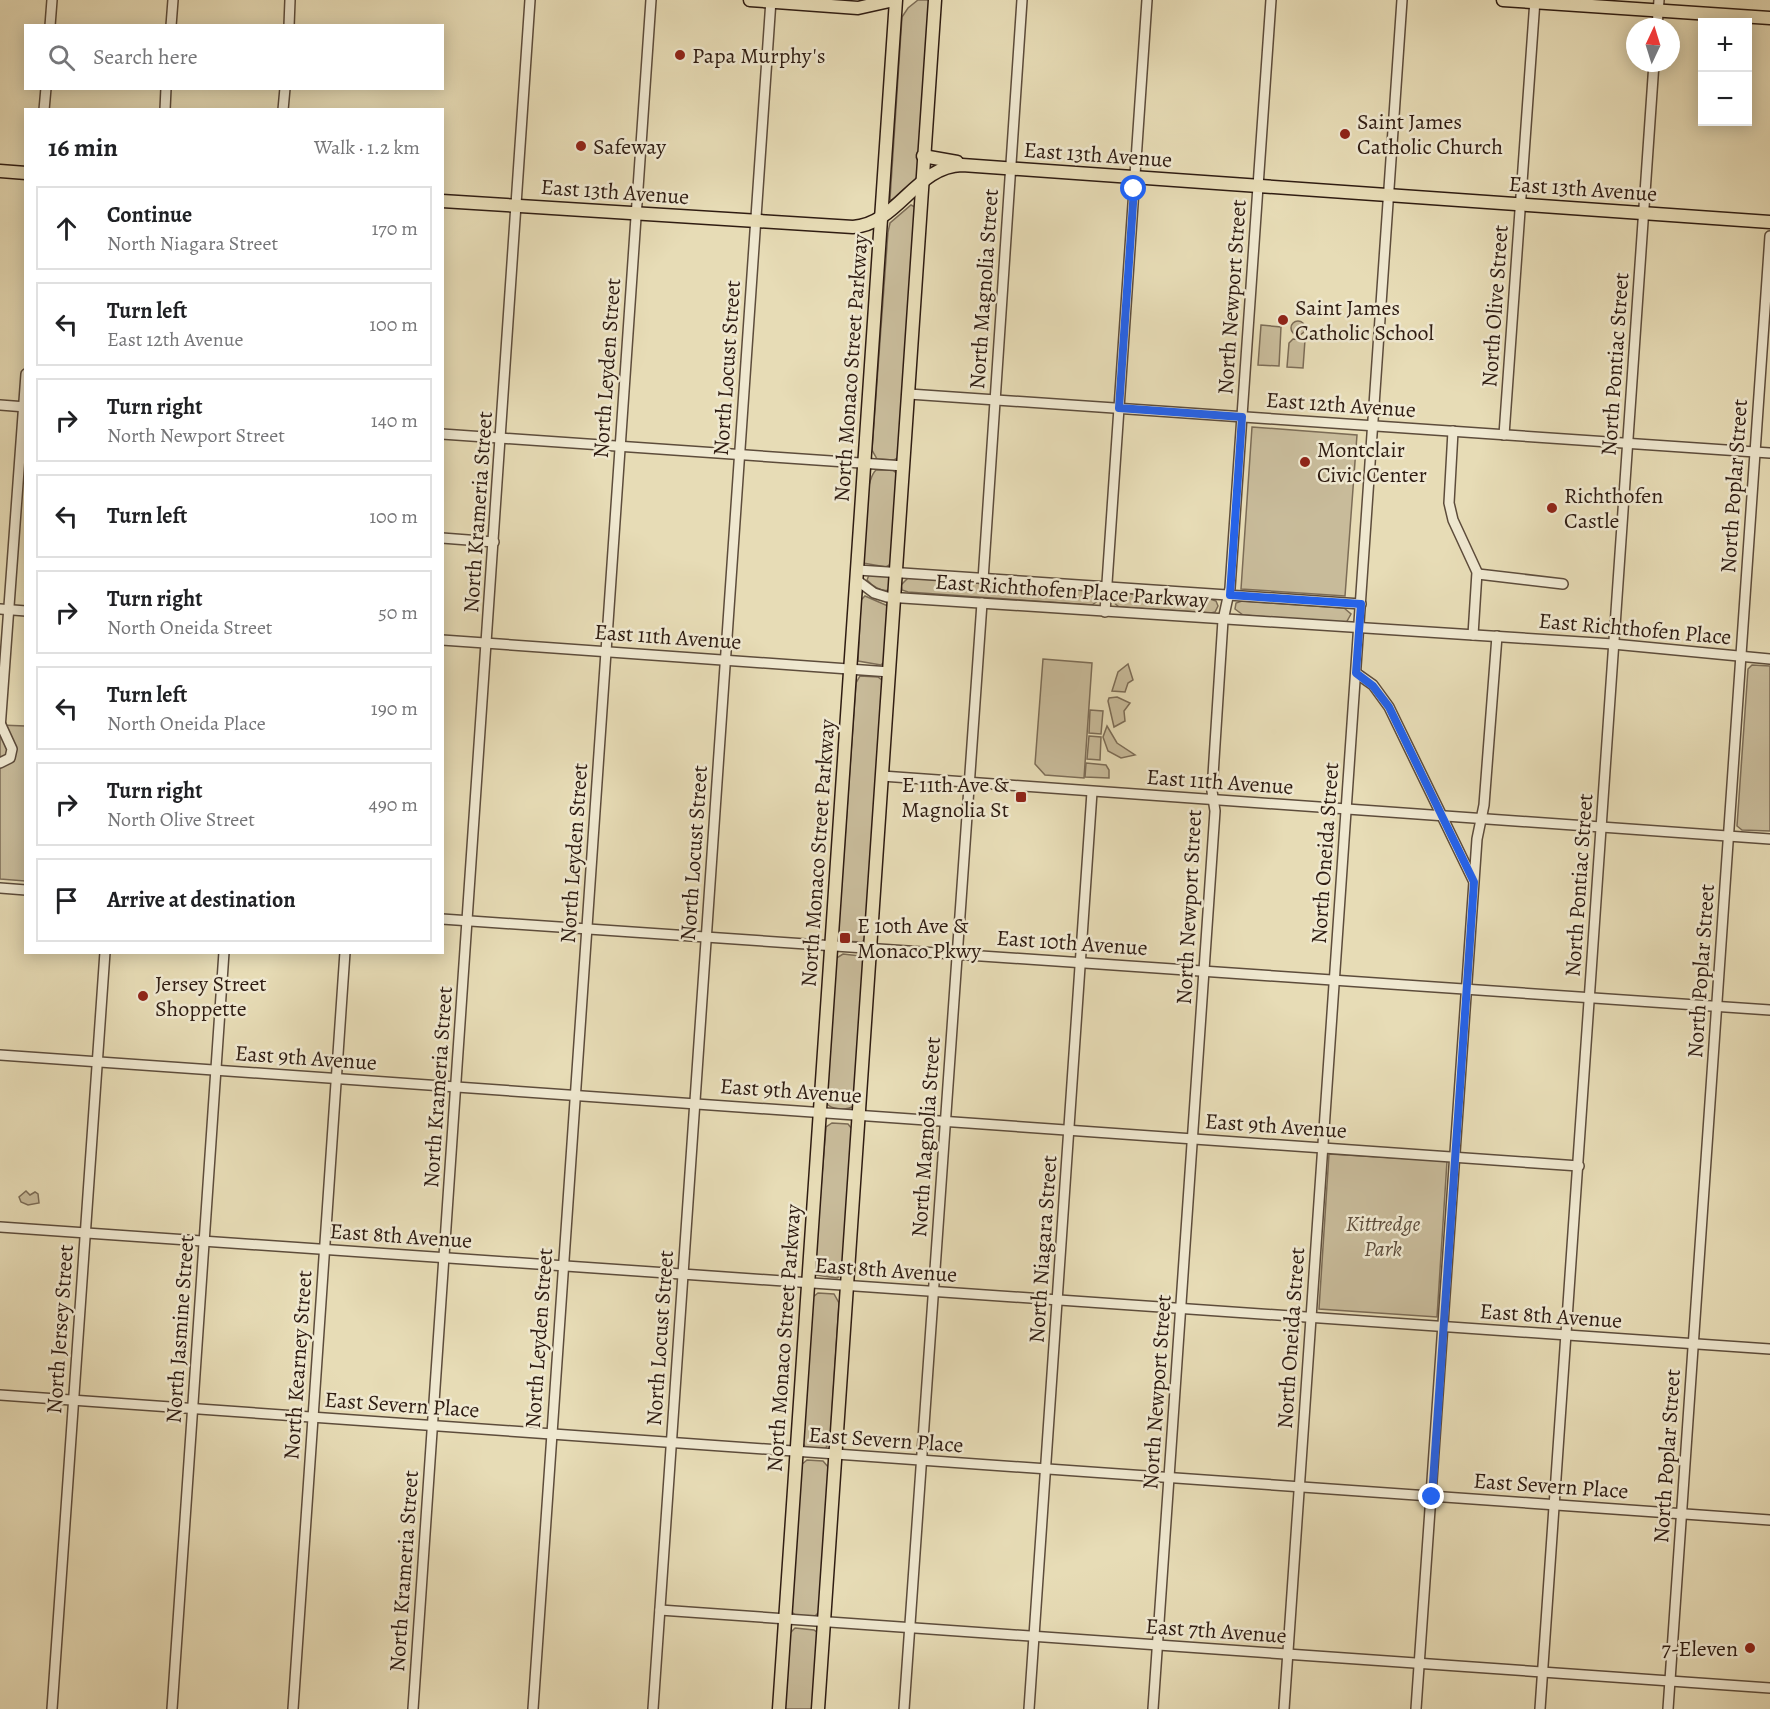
<!DOCTYPE html>
<html lang="en">
<head>
<meta charset="utf-8">
<style>
  :root { --surface:#fff; --page:#f2f2f2; --text:#202124; --muted:#757577; --line:#e0e0e0 }
  body { margin:0; font-family:Alegreya,serif; background:var(--page); color:var(--text) }
  .controls { position:absolute; right:18px; top:18px; display:grid; overflow:hidden; border-radius:0px; box-shadow:0 3px 15px #0003 }
  .controls button { width:54px; height:54px; display:grid; place-items:center; padding:0; border:0; border-bottom:2px solid var(--line); background:var(--surface); color:var(--text); font:30px sans-serif }
  .compass { position:absolute; left:1626px; top:18px; width:54px; height:54px; border-radius:50%; background:var(--surface); box-shadow:0 3px 15px #0003; rotate:4deg }
  .stop { position:absolute; width:18px; height:18px; margin:-14px; border:4px solid #2563eb; border-radius:50%; background:#fff }
  .stop.end { background:#2563eb; border-color:#fff; box-shadow:0 2px 6px #0008 }
  .list { margin:0; padding:0; list-style:none }
  h2 { display:flex; justify-content:space-between; align-items:center; height:78px; margin:0; padding:0 24px; font-size:26px }
  h2 small { font-size:20px; font-weight:400; color:var(--muted) }
  .list li { display:grid; grid-template-columns:39px 1fr auto; gap:18px; align-items:center; box-sizing:border-box; height:84px; margin:0 12px 12px; padding:0 12px; border:2px solid var(--line); border-radius:0px }
  .list b { display:block; font-size:22px; white-space:nowrap }
  .list p { margin:0; font-size:20px; white-space:nowrap; color:var(--muted) }
  .list em { font-size:20px; font-style:normal; color:var(--muted) }
  .icon { flex:none; width:33px; height:33px; fill:none; stroke:currentColor; stroke-width:2; stroke-linecap:round; stroke-linejoin:round }
  .map { position:relative; flex:none; width:1770px; height:1709px; overflow:hidden }
  .search { position:absolute; background:var(--surface); box-shadow:0 3px 15px #0003; left:24px; top:24px; width:420px; height:66px; display:flex; align-items:center; gap:15px; box-sizing:border-box; padding:0 21px; border-radius:0px; color:var(--muted); font-size:22px }
  .panel { position:absolute; background:var(--surface); box-shadow:0 3px 15px #0003; left:24px; top:108px; width:420px; height:846px; border-radius:0px }
  .map>svg:first-child { display:block }
  .green { fill:#c8bb9a; stroke:#7c6c56; stroke-width:1.5 }
  .lines { fill:none; stroke-linecap:round; stroke-linejoin:round }
  .minor-casing { stroke:#5d4c3b; stroke-width:12 }
  .major-casing { stroke:#2f1c12; stroke-width:15 }
  .minor { stroke:#efe8d0; stroke-width:9 }
  .major { stroke:#e7dcb6; stroke-width:12 }
  .route { stroke:#2563eb; stroke-width:8 }
  .poi-dot { fill:#8f2418; stroke:#efe8d0; stroke-width:2 }
  .labels { text-anchor:middle; stroke-width:5; stroke-linejoin:round; paint-order:stroke }
  .poi-label { font-size:22px; fill:#2f1c12; stroke:#efe8d0; text-anchor:start }
  .street-label { font-size:22px; fill:#2f1c12; stroke:#efe8d0 }
  .park-label { font-size:22px; font-style:italic; fill:#5d4c3b; stroke:#efe8d0 }
</style>
</head>
<body>
<div class="map">
<svg width="1770" height="1709" viewBox="0 0 1770 1709">
  <rect width="100%" height="100%" fill="#e7dcb6"/>
  <filter id="stains"><feTurbulence type="fractalNoise" baseFrequency=".00333" numOctaves="4"/><feColorMatrix values="0 0 0 0 .2 0 0 0 0 .09 0 0 0 0 .02 0 0 0 .5 -.17"/></filter>
  <radialGradient id="worn" r=".72"><stop offset=".6" stop-color="#630" stop-opacity="0"/><stop offset="1" stop-color="#630" stop-opacity=".3"/></radialGradient>
  <g class="green">
    <path d="M918 0H930L918 179 893 201 890 199 902 17 908 8Z"/>
    <path d="M911 205 917 208 899 457 894 460 877 459 872 450 888 232 890 223Z"/>
    <circle cx="1298" cy="328" r="7"/>
    <path d="M1261 325 1281 327 1279 366 1258 365Z"/>
    <path d="M1293 339 1305 340 1303 368 1287 367 1289 343Z"/>
    <path d="M1252 427 1357 435 1345 596 1241 589Z"/>
    <path d="M876 470H893L898 475 891 564 886 567 863 563C865 543 863 482 876 470Z"/>
    <path d="M869 575 889 577V590C881 592 872 586 867 580Z"/>
    <path d="M908 578 1093 591 1097 593 1099 600 1092 605 908 592 902 590 901 585Z"/>
    <path d="M1120 593 1210 599 1216 601 1218 606 1215 612 1211 613 1119 607 1112 601 1113 597Z"/>
    <path d="M865 596 888 606 885 661 881 665 858 661 861 600Z"/>
    <path d="M1242 601 1344 608 1351 614 1346 623 1243 615 1235 609 1236 603Z"/>
    <path d="M1043 659 1092 663 1084 778 1045 775 1035 764Z"/>
    <path d="M1128 664 1133 680 1128 683 1125 692 1112 691 1118 672Z"/>
    <path d="M1752 665 1770 666V831L1742 830 1737 826 1748 669Z"/>
    <path d="M860 676 878 677 883 681 866 938 862 942 842 941 838 935 856 683Z"/>
    <path d="M1117 697 1130 703 1124 711 1125 721 1114 727 1108 701 1109 698Z"/>
    <path d="M1090 710 1103 711 1101 734 1089 733Z"/>
    <path d="M0 725 25 726V881L0 879Z"/>
    <path d="M1107 726 1117 743 1135 755 1121 758 1108 751 1103 737Z"/>
    <path d="M1089 736 1101 737 1100 760 1087 759Z"/>
    <path d="M1086 763 1106 765 1109 770V778L1085 777Z"/>
    <path d="M843 954 860 956 864 960 854 1106C846 1111 832 1110 826 1103L835 959Z"/>
    <path d="M832 1123 848 1124 852 1129 842 1275 837 1278 816 1275 814 1272 826 1127Z"/>
    <path d="M1329 1154 1447 1161 1437 1317 1319 1309Z"/>
    <path d="M26 1191 30 1195 35 1192 38 1194 39 1203 28 1205 21 1202 19 1197Z"/>
    <path d="M818 1293 834 1294 839 1303 830 1442 825 1449 805 1447 802 1440 813 1297Z"/>
    <path d="M807 1460 823 1461 829 1468 819 1612 814 1617 796 1616 791 1611 801 1465Z"/>
    <path d="M795 1628 814 1630 818 1633 813 1709H784L790 1633Z"/>
  </g>
  <g class="lines">
    <g class="minor-casing">
      <g id="minor">
        <path d="M50 26 52 0"/>
        <path d="M171 26 173 0"/>
        <path d="M289 26 290 0"/>
        <path d="M1657 27 1659 0"/>
        <path d="M44 110 46 88"/>
        <path d="M165 110 166 88"/>
        <path d="M283 110 285 88"/>
        <path d="M909 394 1770 453"/>
        <path d="M0 405 26 407"/>
        <path d="M1453 431 1449 503 1453 520 1477 572 1473 635"/>
        <path d="M442 434 904 466"/>
        <path d="M1504 435 1535 0"/>
        <path d="M442 538 494 542"/>
        <path d="M858 570 1361 604"/>
        <path d="M1478 574 1563 584"/>
        <path d="M983 580 1022 0"/>
        <path d="M858 581 874 593 887 597 1613 644 1770 659"/>
        <path d="M0 609 26 611"/>
        <path d="M1105 612 1147 0"/>
        <path d="M442 640 890 672"/>
        <path d="M1356 673 1373 685 1389 707 1473 880"/>
        <path d="M0 729 26 374"/>
        <path d="M0 763 10 758 12 749 1 725"/>
        <path d="M882 776 1770 839"/>
        <path d="M0 888 26 890"/>
        <path d="M442 919 1770 1010"/>
        <path d="M0 1055 1579 1166"/>
        <path d="M0 1227 1770 1349"/>
        <path d="M0 1395 1770 1520"/>
        <path d="M660 1610 1770 1688"/>
        <path d="M52 1709 105 952"/>
        <path d="M172 1709 224 952"/>
        <path d="M293 1709 345 952"/>
        <path d="M413 1709 530 0"/>
        <path d="M533 1709 651 0"/>
        <path d="M653 1709 771 0"/>
        <path d="M904 1709 982 603"/>
        <path d="M1029 1709 1092 792"/>
        <path d="M1153 1709 1215 811 1212 791 1223 620 1230 588 1271 0"/>
        <path d="M1284 1709 1402 0"/>
        <path d="M1416 1709 1477 839 1484 805 1497 636"/>
        <path d="M1540 1709 1654 63"/>
        <path d="M1668 1709 1770 236"/>
      </g>
    </g>
    <g class="major-casing">
      <g id="major">
        <path d="M750 0 858 8 894 0"/>
        <path d="M1503 0 1770 18"/>
        <path d="M923 156 957 162"/>
        <path d="M0 171 26 173"/>
        <path d="M442 201 853 227C898 224 916 166 962 165L1770 222"/>
        <path d="M779 1709 896 0"/>
        <path d="M818 1709 935 0"/>
      </g>
    </g>
    <use href="#minor" class="minor"/>
    <use href="#major" class="major"/>
  </g>
  <g class="lines">
    <path class="route" d="M1134 189 1119 408 1242 417 1230 595 1361 604 1356 673 1373 686 1389 707 1474 882 1432 1497"/>
  </g>
  <g class="poi-dot">
    <circle cx="680" cy="55" r="6"/>
    <circle cx="1345" cy="134" r="6"/>
    <circle cx="581" cy="146" r="6"/>
    <circle cx="1283" cy="320" r="6"/>
    <circle cx="1305" cy="462" r="6"/>
    <circle cx="1552" cy="508" r="6"/>
    <rect x="1015" y="791" width="12" height="12" rx="3"/>
    <rect x="839" y="932" width="12" height="12" rx="3"/>
    <circle cx="143" cy="996" r="6"/>
    <circle cx="1750" cy="1648" r="6"/>
  </g>
  <g class="labels">
    <g class="poi-label">
      <text x="692" y="63">Papa Murphy's</text>
      <text x="1357" y="129">Saint James<tspan x="1357" dy="25">Catholic Church</tspan></text>
      <text x="593" y="154">Safeway</text>
      <text x="1295" y="315">Saint James<tspan x="1295" dy="25">Catholic School</tspan></text>
      <text x="1317" y="457">Montclair<tspan x="1317" dy="25">Civic Center</tspan></text>
      <text x="1564" y="503">Richthofen<tspan x="1564" dy="25">Castle</tspan></text>
      <text x="1009" y="792" text-anchor="end">E 11th Ave &amp;<tspan x="1009" dy="25">Magnolia St</tspan></text>
      <text x="857" y="933">E 10th Ave &amp;<tspan x="857" dy="25">Monaco Pkwy</tspan></text>
      <text x="155" y="991">Jersey Street<tspan x="155" dy="25">Shoppette</tspan></text>
      <text x="1738" y="1656" text-anchor="end">7-Eleven</text>
    </g>
    <g class="street-label">
      <text transform="translate(1098 154) rotate(4)" y="8">East 13th Avenue</text>
      <text transform="translate(1583 188) rotate(4)" y="8">East 13th Avenue</text>
      <text transform="translate(615 191) rotate(4)" y="8">East 13th Avenue</text>
      <text transform="translate(983 289) rotate(-86)" y="8">North Magnolia Street</text>
      <text transform="translate(1231 297) rotate(-86)" y="8">North Newport Street</text>
      <text transform="translate(1494 306) rotate(-86)" y="8">North Olive Street</text>
      <text transform="translate(1614 364) rotate(-86)" y="8">North Pontiac Street</text>
      <text transform="translate(606 368) rotate(-86)" y="8">North Leyden Street</text>
      <text transform="translate(726 368) rotate(-86)" y="8">North Locust Street</text>
      <text transform="translate(850 368) rotate(-86)" y="8">North Monaco Street Parkway</text>
      <text transform="translate(1341 404) rotate(4)" y="8">East 12th Avenue</text>
      <text transform="translate(1733 486) rotate(-86)" y="8">North Poplar Street</text>
      <text transform="translate(477 512) rotate(-86)" y="8">North Krameria Street</text>
      <text transform="translate(1072 590) rotate(4)" y="8">East Richthofen Place Parkway</text>
      <text transform="translate(1635 628) rotate(5)" y="8">East Richthofen Place</text>
      <text transform="translate(668 636) rotate(4)" y="8">East 11th Avenue</text>
      <text transform="translate(1220 781) rotate(4)" y="8">East 11th Avenue</text>
      <text transform="translate(573 853) rotate(-86)" y="8">North Leyden Street</text>
      <text transform="translate(693 853) rotate(-86)" y="8">North Locust Street</text>
      <text transform="translate(817 853) rotate(-86)" y="8">North Monaco Street Parkway</text>
      <text transform="translate(1324 853) rotate(-86)" y="8">North Oneida Street</text>
      <text transform="translate(1578 885) rotate(-86)" y="8">North Pontiac Street</text>
      <text transform="translate(1188 907) rotate(-87)" y="8">North Newport Street</text>
      <text transform="translate(1072 942) rotate(4)" y="8">East 10th Avenue</text>
      <text transform="translate(1700 971) rotate(-86)" y="8">North Poplar Street</text>
      <text transform="translate(306 1057) rotate(4)" y="8">East 9th Avenue</text>
      <text transform="translate(437 1087) rotate(-86)" y="8">North Krameria Street</text>
      <text transform="translate(791 1090) rotate(4)" y="8">East 9th Avenue</text>
      <text transform="translate(1276 1125) rotate(4)" y="8">East 9th Avenue</text>
      <text transform="translate(925 1137) rotate(-86)" y="8">North Magnolia Street</text>
      <text transform="translate(401 1235) rotate(4)" y="8">East 8th Avenue</text>
      <text transform="translate(1042 1249) rotate(-86)" y="8">North Niagara Street</text>
      <text transform="translate(886 1269) rotate(4)" y="8">East 8th Avenue</text>
      <text transform="translate(1551 1315) rotate(4)" y="8">East 8th Avenue</text>
      <text transform="translate(59 1329) rotate(-86)" y="8">North Jersey Street</text>
      <text transform="translate(179 1329) rotate(-86)" y="8">North Jasmine Street</text>
      <text transform="translate(538 1338) rotate(-86)" y="8">North Leyden Street</text>
      <text transform="translate(659 1338) rotate(-86)" y="8">North Locust Street</text>
      <text transform="translate(783 1338) rotate(-86)" y="8">North Monaco Street Parkway</text>
      <text transform="translate(1290 1338) rotate(-86)" y="8">North Oneida Street</text>
      <text transform="translate(297 1365) rotate(-86)" y="8">North Kearney Street</text>
      <text transform="translate(1156 1392) rotate(-86)" y="8">North Newport Street</text>
      <text transform="translate(402 1404) rotate(4)" y="8">East Severn Place</text>
      <text transform="translate(886 1439) rotate(4)" y="8">East Severn Place</text>
      <text transform="translate(1666 1456) rotate(-86)" y="8">North Poplar Street</text>
      <text transform="translate(1551 1485) rotate(4)" y="8">East Severn Place</text>
      <text transform="translate(403 1571) rotate(-86)" y="8">North Krameria Street</text>
      <text transform="translate(1216 1630) rotate(4)" y="8">East 7th Avenue</text>
    </g>
    <g class="park-label">
      <text x="1383" y="1231">Kittredge<tspan x="1383" dy="25">Park</tspan></text>
    </g>
  </g>
  <rect width="100%" height="100%" filter="url(#stains)"/>
  <rect width="100%" height="100%" fill="url(#worn)"/>
</svg>
<div class="controls">
<button>+</button>
<button>−</button>
</div>
<svg class="compass" viewBox="-18 -18 36 36"><path d="M0-13l5 13h-10z" fill="#e53935"/><path d="M0 13l5-13h-10z" fill="#757577"/></svg>
<div class="stop" style="left:1134px;top:189px"></div>
<div class="stop end" style="left:1432px;top:1497px"></div>
<div class="search"><svg class="icon" aria-label="search" viewBox="0 0 24 24"><circle cx="10" cy="10" r="6"/><path d="M15 15l6 6"/></svg>Search here</div>
<section class="panel">
<h2>16 min<small>Walk · 1.2 km</small></h2>
<ul class="list">
<li><svg class="icon" aria-label="ahead" viewBox="0 0 24 24"><path d="M12 20V5M6 11l6-6 6 6"/></svg><div><b>Continue</b><p>North Niagara Street</p></div><em>170 m</em></li>
<li><svg class="icon" aria-label="left" viewBox="0 0 24 24"><path d="M17 20v-9H6M10 6l-5 5 5 5"/></svg><div><b>Turn left</b><p>East 12th Avenue</p></div><em>100 m</em></li>
<li><svg class="icon" aria-label="right" viewBox="0 0 24 24"><path d="M7 20v-9h11M14 6l5 5-5 5"/></svg><div><b>Turn right</b><p>North Newport Street</p></div><em>140 m</em></li>
<li><svg class="icon" aria-label="left" viewBox="0 0 24 24"><path d="M17 20v-9H6M10 6l-5 5 5 5"/></svg><div><b>Turn left</b></div><em>100 m</em></li>
<li><svg class="icon" aria-label="right" viewBox="0 0 24 24"><path d="M7 20v-9h11M14 6l5 5-5 5"/></svg><div><b>Turn right</b><p>North Oneida Street</p></div><em>50 m</em></li>
<li><svg class="icon" aria-label="left" viewBox="0 0 24 24"><path d="M17 20v-9H6M10 6l-5 5 5 5"/></svg><div><b>Turn left</b><p>North Oneida Place</p></div><em>190 m</em></li>
<li><svg class="icon" aria-label="right" viewBox="0 0 24 24"><path d="M7 20v-9h11M14 6l5 5-5 5"/></svg><div><b>Turn right</b><p>North Olive Street</p></div><em>490 m</em></li>
<li><svg class="icon" aria-label="arrive" viewBox="0 0 24 24"><path d="M6 21V4h12l-3 4 3 4H6"/></svg><div><b>Arrive at destination</b></div></li>
</ul>
</section>
</div>
</body>
</html>
